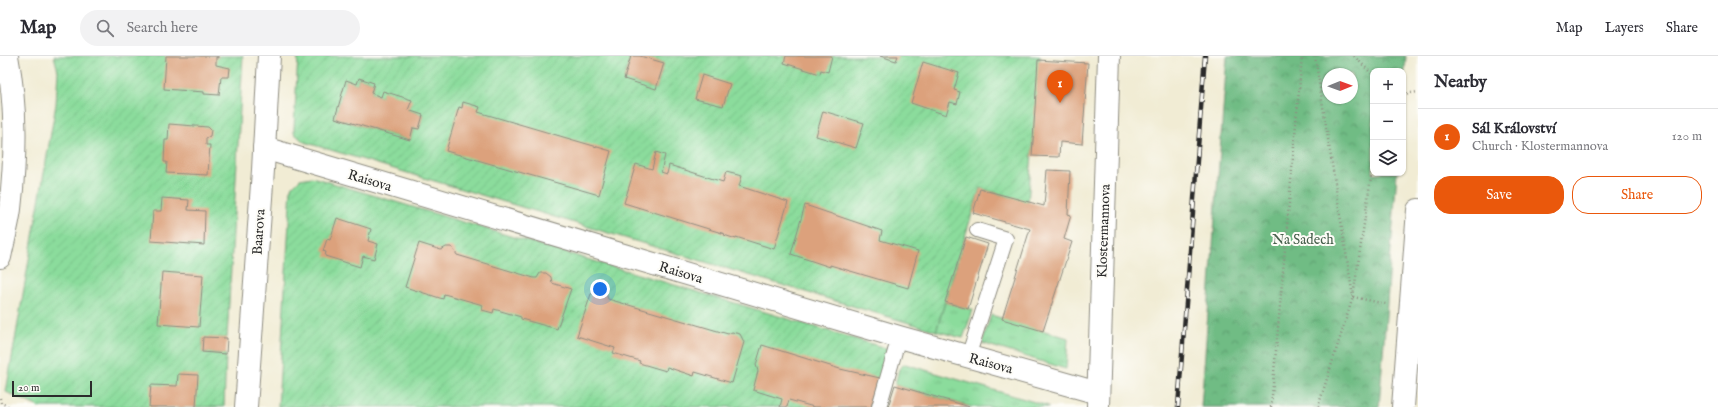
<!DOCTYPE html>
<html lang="en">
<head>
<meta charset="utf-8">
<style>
  :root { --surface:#fff; --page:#f2f2f3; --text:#2b2b33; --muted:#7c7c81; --line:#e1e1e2; --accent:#ea580c }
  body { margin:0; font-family:"IM FELL English",serif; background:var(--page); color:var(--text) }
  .controls { position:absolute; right:12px; top:12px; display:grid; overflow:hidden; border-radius:8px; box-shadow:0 1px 3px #0004 }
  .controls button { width:36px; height:36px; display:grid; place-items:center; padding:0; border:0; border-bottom:1px solid var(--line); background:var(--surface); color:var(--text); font:20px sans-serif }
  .compass { position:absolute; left:1322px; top:12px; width:36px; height:36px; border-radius:50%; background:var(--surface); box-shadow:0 1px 3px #0004; rotate:89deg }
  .scale { position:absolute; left:12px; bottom:10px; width:80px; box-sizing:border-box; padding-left:4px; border:2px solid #2b2b2b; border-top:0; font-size:11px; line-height:14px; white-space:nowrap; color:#2b2b2b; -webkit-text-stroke:3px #fdfcf7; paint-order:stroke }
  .you { position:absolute; left:600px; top:233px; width:14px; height:14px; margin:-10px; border:3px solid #fff; border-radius:50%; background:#1a73e8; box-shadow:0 0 0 6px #1a73e833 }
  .badge { display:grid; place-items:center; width:26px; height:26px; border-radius:50%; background:var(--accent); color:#fff; font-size:13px; font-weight:700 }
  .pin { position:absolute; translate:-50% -33px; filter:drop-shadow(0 1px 2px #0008) }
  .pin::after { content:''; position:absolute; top:21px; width:14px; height:12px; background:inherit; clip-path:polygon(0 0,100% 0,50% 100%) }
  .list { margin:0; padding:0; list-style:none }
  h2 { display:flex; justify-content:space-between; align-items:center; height:52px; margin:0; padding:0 16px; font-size:17px }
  h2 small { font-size:13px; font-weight:400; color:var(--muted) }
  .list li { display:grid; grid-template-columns:26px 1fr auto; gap:12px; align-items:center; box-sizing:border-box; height:56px; padding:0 16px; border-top:1px solid var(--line) }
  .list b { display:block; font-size:15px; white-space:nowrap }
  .list p { margin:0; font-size:13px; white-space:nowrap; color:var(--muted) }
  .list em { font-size:13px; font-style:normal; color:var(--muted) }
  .actions { display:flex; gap:8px; padding:12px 16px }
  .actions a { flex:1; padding:9px 0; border:1px solid var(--accent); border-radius:16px; text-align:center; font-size:14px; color:var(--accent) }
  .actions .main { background:var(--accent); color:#fff }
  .icon { flex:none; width:22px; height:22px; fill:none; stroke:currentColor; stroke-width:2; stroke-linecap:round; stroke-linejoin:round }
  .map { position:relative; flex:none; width:1418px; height:351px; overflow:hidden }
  header { display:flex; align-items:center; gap:24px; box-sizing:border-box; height:56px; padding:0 20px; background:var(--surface); border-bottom:1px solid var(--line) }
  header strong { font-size:19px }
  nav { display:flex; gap:22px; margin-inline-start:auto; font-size:14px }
  .search { width:280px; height:36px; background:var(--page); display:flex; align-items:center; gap:10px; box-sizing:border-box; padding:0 14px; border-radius:22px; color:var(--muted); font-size:15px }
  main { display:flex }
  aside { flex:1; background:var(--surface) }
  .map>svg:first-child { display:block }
  .grass { fill:url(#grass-tufts); stroke:#5b8464 }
  .forest { fill:url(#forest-crowns); stroke:#4e7458; fill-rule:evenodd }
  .garden { fill:url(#garden-furrows); stroke:#5b8464; fill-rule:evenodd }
  .building { fill:#dca17b }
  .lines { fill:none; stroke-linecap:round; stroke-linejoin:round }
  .service-casing { stroke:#8e8c80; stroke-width:16 }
  .minor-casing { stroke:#8e8c80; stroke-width:24 }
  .tertiary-casing { stroke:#8e8c80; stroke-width:24 }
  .path { stroke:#8e8c80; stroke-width:2.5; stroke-dasharray:1 3; stroke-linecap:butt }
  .service { stroke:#fff; stroke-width:14 }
  .minor { stroke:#fff; stroke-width:22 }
  .tertiary { stroke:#fff; stroke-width:22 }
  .rail-casing { stroke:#2b2b2b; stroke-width:4.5 }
  .rail { stroke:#fdfcf7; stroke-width:3; stroke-dasharray:9; stroke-linecap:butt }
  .labels { text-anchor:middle; stroke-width:4; stroke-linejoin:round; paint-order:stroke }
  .street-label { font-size:14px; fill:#2b2b2b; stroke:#fdfcf7 }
  .park-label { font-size:14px; fill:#48604d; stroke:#fdfcf7 }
</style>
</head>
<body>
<header>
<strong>Map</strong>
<div class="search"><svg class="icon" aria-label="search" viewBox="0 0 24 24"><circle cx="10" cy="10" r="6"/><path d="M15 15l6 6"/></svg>Search here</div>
<nav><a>Map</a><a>Layers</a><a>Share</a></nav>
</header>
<main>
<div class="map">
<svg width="1418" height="351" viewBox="0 0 1418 351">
  <defs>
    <pattern id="grass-tufts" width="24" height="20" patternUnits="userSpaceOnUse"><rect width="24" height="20" fill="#8bdc9c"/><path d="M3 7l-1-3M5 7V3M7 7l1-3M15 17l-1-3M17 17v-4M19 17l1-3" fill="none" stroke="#78bd87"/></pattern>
    <pattern id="forest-crowns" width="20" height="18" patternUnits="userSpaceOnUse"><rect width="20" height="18" fill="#70bc84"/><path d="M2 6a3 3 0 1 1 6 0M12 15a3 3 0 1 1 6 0" fill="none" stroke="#5c996c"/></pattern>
    <pattern id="garden-furrows" width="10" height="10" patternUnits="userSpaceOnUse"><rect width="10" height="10" fill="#8bdc9c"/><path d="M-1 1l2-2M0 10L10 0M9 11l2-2" fill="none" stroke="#78bd87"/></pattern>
  </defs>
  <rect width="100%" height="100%" fill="#fdfcf7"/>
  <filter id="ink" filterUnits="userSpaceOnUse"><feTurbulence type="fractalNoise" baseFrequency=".025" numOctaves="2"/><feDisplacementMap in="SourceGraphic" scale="8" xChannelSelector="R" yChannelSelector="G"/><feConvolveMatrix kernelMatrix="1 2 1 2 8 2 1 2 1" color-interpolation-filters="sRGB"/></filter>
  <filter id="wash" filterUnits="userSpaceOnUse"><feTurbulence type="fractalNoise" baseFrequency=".012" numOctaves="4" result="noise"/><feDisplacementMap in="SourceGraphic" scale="16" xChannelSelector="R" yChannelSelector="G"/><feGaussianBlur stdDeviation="0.9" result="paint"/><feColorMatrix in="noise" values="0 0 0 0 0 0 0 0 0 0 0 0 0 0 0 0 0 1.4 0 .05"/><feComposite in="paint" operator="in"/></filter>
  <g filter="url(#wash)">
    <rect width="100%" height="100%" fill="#f1ecd4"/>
    <g class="grass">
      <path d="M945 246 973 254 963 282 936 275Z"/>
      <path d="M991 259 1068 282 1066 313 982 287Z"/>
      <path d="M905 308 1048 350 1049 351H971L895 329 899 313Z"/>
    </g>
    <path class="forest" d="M1227 0H1406L1403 39V15H1373V117H1397L1379 351H1201ZM1328 18H1352V42H1328Z"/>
    <g class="garden">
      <path d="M54 0H243L227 282H203L202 296 226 298 224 351H39L6 336 56 48 58 15Z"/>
      <path d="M298 0H631L624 23 656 33 664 7 640 0H1040L1028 147 980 132 936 275 304 86 294 77V72ZM359 22 374 27 371 37 381 41 411 44 408 54 423 59 419 73 413 72 410 84 335 62 346 25 357 28Z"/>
      <path d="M312 121 889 293 872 351H278L291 132 300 123Z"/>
    </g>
    <g id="blocks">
      <g class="building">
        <path d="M166 0H218V2L216 1V9L230 12 229 21H221L219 39 204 38V36L164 33Z"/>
        <path d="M631 0H640L664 7 656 33 624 23Z"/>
        <path d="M786 0H832L828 16 821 14 820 18 784 7Z"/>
        <path d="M880 0H898L896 5Z"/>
        <path d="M1038 4 1088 7 1082 88 1060 86 1059 101 1032 100Z"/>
        <path d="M923 6 959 17 954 34 960 36 957 48 950 46 946 59 911 47Z"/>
        <path d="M702 19 730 28 723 50 695 43Z"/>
        <path d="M359 22 374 27 371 37 381 41 383 35 412 44 408 54 423 59 419 73 413 72 410 84 335 62 346 24 357 28Z"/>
        <path d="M463 46 480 51 478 56 611 95 599 139 446 95 459 51 462 52Z"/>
        <path d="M823 55 864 67 856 92 816 80Z"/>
        <path d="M169 68 208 71 211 74 210 80 206 82V89H210L208 119 166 117 167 106H164L165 84H168Z"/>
        <path d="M656 96 665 99 661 116 667 118 669 109 723 126 726 116 742 120 739 130 788 146 774 193 736 181V183L724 179 725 178 624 147 636 108 652 113Z"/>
        <path d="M1047 114 1070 115 1068 158 1071 159 1064 183 1072 186 1043 275 1002 263 1030 173 973 157 980 133 1044 150Z"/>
        <path d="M162 142 189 144 188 154 205 155 204 189 151 185 153 155H161Z"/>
        <path d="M805 149 882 175 880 184 918 195 908 232 830 209V211L791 198Z"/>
        <path d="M337 162 371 173 368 185 378 188 374 203 363 200 360 211 325 200 326 196 323 195 327 183 330 184Z"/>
        <path d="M966 181 988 188 968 253 945 246Z"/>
        <path d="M419 187 441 194 446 191H452L457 199 534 222H537L540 217H546L551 221 552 227 571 233 557 273 521 263V261L494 253 493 257 482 254 483 249 444 238 443 243 405 231Z"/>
        <path d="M162 216 203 219 199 271 158 268Z"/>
        <path d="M598 234 606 237 608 243 728 278 732 276 740 278 744 286 732 327 695 316 694 320 667 311 666 315 639 307 640 305 613 297 615 292 577 280 591 238Z"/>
        <path d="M203 281 227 282 226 298 202 296Z"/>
        <path d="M762 289 840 313 880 322 871 351H814L789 344 787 351H780L782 343 753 334 758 315 756 309Z"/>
        <path d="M178 318 198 319 196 351H149L151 329 177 330Z"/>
        <path d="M895 329 970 351H888Z"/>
      </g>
    </g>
  </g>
  <g filter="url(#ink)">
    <use href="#blocks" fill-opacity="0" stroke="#8e8c80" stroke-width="1"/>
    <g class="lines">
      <g class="service-casing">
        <g id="service">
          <path d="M968 301 1006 183 977 174"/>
          <path d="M879 351 899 281"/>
        </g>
      </g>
      <g class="minor-casing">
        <g id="minor">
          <path d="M264 92 899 281 1098 337"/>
          <path d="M1098 350 1109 0"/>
          <path d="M246 351 263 114 269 0"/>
          <path d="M1403 351 1418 154"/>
        </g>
      </g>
      <g class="tertiary-casing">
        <path id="tertiary" d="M0 201C3 186 8 169 10 153 16 100 17 52 7 0"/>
      </g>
      <g class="path">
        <path d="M1315 0 1353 241 1386 248"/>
        <path d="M1354 0 1373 19"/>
        <path d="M1403 38 1418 36"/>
        <path d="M0 342 1 347 10 351"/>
        <path d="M1271 351 1302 0"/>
        <path d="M1318 351 1353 241 1373 108"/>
      </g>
      <use href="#service" class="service"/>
      <use href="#minor" class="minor"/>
      <use href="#tertiary" class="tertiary"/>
      <g class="rail-casing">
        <path id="rail" d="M1178 351 1205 0"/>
      </g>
      <use href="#rail" class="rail"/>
    </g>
  </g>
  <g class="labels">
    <g class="street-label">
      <text transform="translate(370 124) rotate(17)" y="5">Raisova</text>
      <text transform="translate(1103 175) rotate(-88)" y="5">Klostermannova</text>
      <text transform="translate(258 176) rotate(-86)" y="5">Baarova</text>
      <text transform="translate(681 216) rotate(17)" y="5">Raisova</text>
      <text transform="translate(991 307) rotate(15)" y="5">Raisova</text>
    </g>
    <g class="park-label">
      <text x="1303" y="188">Na Sadech</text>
    </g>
  </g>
</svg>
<div class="controls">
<button>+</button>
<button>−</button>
<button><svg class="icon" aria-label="layers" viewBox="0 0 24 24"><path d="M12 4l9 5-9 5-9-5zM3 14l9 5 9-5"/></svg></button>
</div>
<svg class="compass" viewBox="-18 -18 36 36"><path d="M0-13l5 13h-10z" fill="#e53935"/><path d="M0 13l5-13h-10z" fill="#7c7c81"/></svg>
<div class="scale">20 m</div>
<div class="you"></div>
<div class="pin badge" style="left:1060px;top:47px">1</div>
</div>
<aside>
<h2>Nearby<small></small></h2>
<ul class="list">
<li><span class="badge">1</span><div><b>Sál Království</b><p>Church · Klostermannova</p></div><em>120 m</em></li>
</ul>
<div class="actions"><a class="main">Save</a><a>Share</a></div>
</aside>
</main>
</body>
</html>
